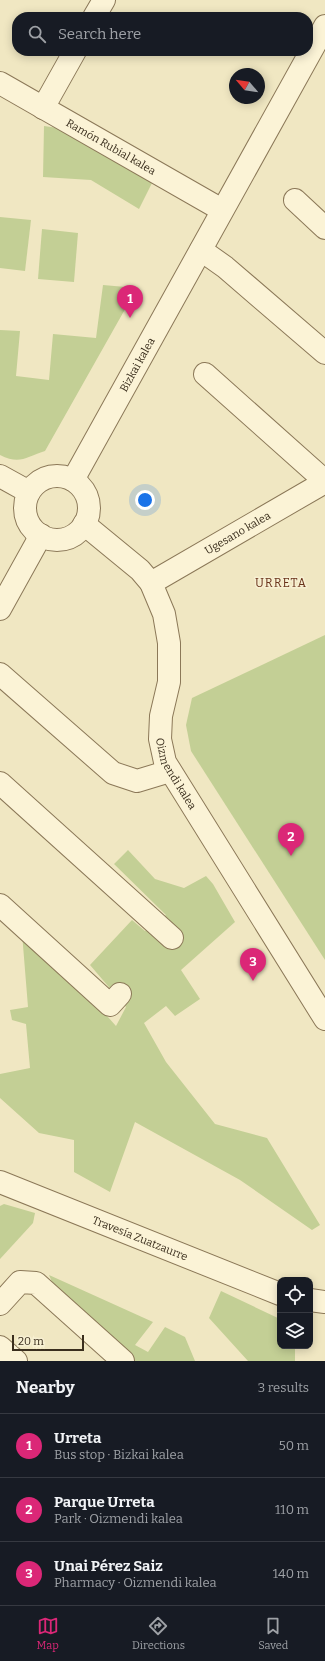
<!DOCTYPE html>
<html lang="en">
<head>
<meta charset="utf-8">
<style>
  :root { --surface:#171b24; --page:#242831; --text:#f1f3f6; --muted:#9ea1a6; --line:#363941; --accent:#db2777 }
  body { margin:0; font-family:Bitter,serif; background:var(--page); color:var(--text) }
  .controls { position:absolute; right:12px; bottom:12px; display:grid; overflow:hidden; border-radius:8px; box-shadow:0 2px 10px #0003 }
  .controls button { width:36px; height:36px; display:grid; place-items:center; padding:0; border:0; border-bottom:1px solid var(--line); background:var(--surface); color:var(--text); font:20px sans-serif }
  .compass { position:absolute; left:229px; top:68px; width:36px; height:36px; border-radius:50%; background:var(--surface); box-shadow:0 2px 10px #0003; rotate:299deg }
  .scale { position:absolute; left:12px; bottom:10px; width:72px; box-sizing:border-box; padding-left:4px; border:2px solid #3a2e1d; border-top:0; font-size:11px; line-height:14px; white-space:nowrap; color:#3a2e1d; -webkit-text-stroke:3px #f7f0d2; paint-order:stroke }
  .you { position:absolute; left:145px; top:500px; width:14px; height:14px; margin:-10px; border:3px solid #fff; border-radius:50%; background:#1a73e8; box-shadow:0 0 0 6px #1a73e833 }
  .badge { display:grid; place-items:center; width:26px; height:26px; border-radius:50%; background:var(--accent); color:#fff; font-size:13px; font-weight:700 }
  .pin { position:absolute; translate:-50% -33px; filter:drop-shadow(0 1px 2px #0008) }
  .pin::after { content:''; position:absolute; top:21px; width:14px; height:12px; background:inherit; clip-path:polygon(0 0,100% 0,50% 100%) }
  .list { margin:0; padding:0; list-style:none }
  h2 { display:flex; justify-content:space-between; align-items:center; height:52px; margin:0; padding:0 16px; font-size:17px }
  h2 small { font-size:13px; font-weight:400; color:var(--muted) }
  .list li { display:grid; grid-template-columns:26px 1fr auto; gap:12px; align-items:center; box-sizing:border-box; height:64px; padding:0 16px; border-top:1px solid var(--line) }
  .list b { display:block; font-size:15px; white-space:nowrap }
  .list p { margin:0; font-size:13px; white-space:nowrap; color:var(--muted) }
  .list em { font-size:13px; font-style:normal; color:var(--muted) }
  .icon { flex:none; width:22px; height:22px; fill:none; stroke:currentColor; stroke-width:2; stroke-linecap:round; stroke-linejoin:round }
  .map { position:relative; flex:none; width:325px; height:1361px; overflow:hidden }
  .search { position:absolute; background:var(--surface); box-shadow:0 2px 10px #0003; left:12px; right:12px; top:12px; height:44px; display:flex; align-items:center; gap:10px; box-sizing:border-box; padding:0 14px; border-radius:16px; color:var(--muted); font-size:15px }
  .sheet { height:244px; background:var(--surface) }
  nav { display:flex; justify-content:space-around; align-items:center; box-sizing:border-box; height:56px; border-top:1px solid var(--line); background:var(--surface); font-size:11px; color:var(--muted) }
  nav a { display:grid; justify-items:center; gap:2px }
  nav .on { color:var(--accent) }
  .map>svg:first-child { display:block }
  .green { fill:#c3cf95 }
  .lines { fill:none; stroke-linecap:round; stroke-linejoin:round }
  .street-casing { stroke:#8b7858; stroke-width:24 }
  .street { stroke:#fbf3d6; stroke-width:22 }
  .labels { text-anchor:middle; stroke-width:3; stroke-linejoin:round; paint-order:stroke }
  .street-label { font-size:11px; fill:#3a2e1d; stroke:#f7f0d2 }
  .neighbourhood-label { font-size:12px; letter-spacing:1px; fill:#69321a; stroke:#f7f0d2 }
</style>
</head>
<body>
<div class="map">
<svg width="325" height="1361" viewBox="0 0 325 1361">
  <rect width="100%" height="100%" fill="#f0e7c2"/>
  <g class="green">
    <path d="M44 126 65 129 153 181 139 209 91 180 43 177Z"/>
    <path d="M0 217 31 220 25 271 0 268Z"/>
    <path d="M42 229 78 233 74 282 38 279Z"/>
    <path d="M103 285 137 288 45 451C26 457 20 465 0 455V330L20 331 16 376 49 380 53 334 96 338Z"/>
    <path d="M325 635V960L191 751 186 725 192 698Z"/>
    <path d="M128 850 155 879 184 888 206 876 213 884 235 922 181 970 200 999 175 1016 166 1006 144 1023 166 1062 215 1124 267 1138 320 1225 312 1230 240 1180 135 1122 110 1192 74 1172V1140L39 1133 0 1098V1074L30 1068 26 1024 12 1020 10 1010 28 1007 22 933 99 1007 116 1026 126 1007 90 965 132 920 145 931 166 915 114 864Z"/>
    <path d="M4 1204 35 1213 33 1223 0 1259V1206Z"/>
    <path d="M49 1275 153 1322 135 1345 148 1352 165 1327 185 1337 195 1361H131L59 1298Z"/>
    <path d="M221 1291 280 1319V1346H295V1361H248L209 1318Z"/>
  </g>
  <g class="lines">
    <g class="street-casing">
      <g id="street">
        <path d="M94 17 104 0"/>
        <path id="s1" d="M0 83 222 210"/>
        <path d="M43 108 75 51"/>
        <path d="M295 200 325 228"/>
        <path d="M201 250 225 267 325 353"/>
        <path d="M205 374 325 481"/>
        <path d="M0 476 29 492"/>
        <circle cx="57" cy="508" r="32"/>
        <path id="s2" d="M73 480 325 26"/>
        <path id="s3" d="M84 524 140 570 151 583 164 614 169 643V682L161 716 160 739 165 762 325 1019"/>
        <path id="s4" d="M151 583 325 482"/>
        <path d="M0 609 41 535"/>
        <path d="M0 674 113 773 137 781 170 771"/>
        <path d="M0 783 172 938"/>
        <path d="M0 905 110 1005 120 994"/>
        <path id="s5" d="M0 1182 280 1294"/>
        <path d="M310 1300 325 1302"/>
        <path d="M0 1304 20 1282 36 1283 123 1361"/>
        <path d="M0 1347 16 1361"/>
      </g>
    </g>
    <use href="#street" class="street"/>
  </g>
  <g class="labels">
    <g class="street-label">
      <text dy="4" stroke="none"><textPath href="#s1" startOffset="128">Ramón Rubial kalea</textPath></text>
      <text dy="4" stroke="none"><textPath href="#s2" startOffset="132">Bizkai kalea</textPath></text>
      <text dy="4" stroke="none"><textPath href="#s4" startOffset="100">Ugesano kalea</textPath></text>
      <text dy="4" stroke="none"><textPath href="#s3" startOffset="288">Oizmendi kalea</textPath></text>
      <text dy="4" stroke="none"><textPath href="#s5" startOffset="151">Travesía Zuatzaurre</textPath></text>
    </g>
    <g class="neighbourhood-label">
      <text x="281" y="587">URRETA</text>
    </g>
  </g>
</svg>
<div class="controls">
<button><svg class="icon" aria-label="locate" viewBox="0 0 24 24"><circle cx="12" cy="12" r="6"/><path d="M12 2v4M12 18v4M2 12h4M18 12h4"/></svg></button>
<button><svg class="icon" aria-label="layers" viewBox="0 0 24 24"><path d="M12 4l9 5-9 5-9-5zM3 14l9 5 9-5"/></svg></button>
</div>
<svg class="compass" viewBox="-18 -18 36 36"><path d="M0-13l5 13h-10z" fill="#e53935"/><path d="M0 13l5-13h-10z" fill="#9ea1a6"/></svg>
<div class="scale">20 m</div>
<div class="you"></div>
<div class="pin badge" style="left:130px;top:318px">1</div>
<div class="pin badge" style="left:291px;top:856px">2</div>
<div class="pin badge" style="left:253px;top:981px">3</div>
<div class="search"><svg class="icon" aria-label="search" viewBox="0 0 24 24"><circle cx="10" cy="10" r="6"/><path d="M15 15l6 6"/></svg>Search here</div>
</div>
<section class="sheet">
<h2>Nearby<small>3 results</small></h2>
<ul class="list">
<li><span class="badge">1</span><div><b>Urreta</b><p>Bus stop · Bizkai kalea</p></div><em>50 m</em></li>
<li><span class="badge">2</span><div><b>Parque Urreta</b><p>Park · Oizmendi kalea</p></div><em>110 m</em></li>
<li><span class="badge">3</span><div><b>Unai Pérez Saiz</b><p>Pharmacy · Oizmendi kalea</p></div><em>140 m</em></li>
</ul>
</section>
<nav>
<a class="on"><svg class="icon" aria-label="map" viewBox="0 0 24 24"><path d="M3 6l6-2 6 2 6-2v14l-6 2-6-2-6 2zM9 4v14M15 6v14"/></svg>Map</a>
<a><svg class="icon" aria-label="directions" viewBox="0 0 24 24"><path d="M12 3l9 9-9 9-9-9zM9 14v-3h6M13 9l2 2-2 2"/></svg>Directions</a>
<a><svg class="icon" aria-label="saved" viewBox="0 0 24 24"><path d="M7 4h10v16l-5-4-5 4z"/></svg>Saved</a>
</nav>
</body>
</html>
